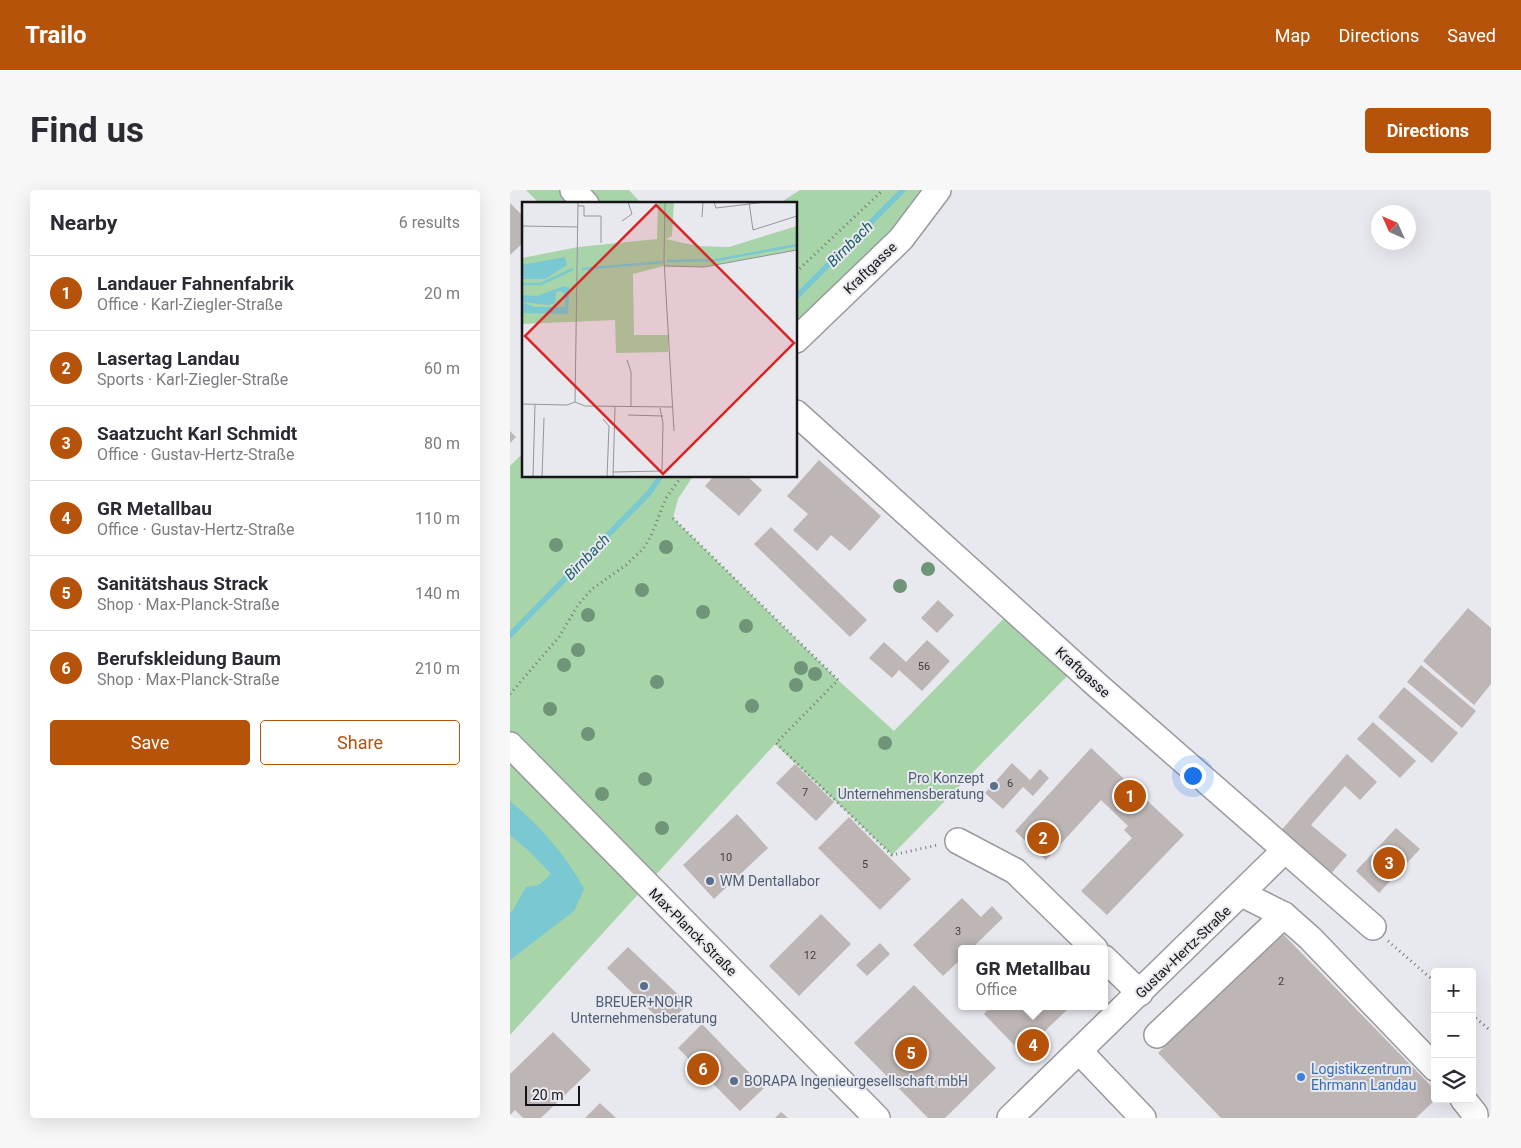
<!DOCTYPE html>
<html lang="en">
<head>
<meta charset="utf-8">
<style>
  :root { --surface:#fff; --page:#f7f7f7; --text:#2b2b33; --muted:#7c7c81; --line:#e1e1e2; --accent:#b45309 }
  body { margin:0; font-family:Roboto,sans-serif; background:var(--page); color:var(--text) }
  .controls { position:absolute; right:15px; bottom:15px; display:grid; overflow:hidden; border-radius:5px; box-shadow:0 5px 20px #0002 }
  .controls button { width:45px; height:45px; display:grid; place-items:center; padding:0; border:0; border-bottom:1px solid var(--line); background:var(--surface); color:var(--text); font:25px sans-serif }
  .compass { position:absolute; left:861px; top:15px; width:45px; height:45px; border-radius:50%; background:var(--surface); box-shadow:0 5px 20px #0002; rotate:315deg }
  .scale { position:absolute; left:15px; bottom:12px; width:55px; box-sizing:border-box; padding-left:5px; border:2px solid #151517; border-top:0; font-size:14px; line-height:18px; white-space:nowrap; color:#151517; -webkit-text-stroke:4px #e8e8ef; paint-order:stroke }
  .you { position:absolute; left:682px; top:585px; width:18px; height:18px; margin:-12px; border:4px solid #fff; border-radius:50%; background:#1a73e8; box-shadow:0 0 0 8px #1a73e833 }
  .badge { display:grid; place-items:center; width:32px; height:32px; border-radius:50%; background:var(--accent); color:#fff; font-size:16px; font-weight:700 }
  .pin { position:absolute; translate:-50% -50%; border:2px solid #fff; box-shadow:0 1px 5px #0006 }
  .popup { position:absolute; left:448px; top:755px; width:150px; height:65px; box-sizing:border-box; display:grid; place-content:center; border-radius:5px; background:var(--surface); filter:drop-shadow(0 1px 4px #0005); font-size:16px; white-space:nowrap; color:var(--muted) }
  .popup b { font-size:19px; color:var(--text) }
  .popup::after { content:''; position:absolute; left:50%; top:100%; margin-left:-10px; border:10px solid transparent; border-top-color:var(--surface) }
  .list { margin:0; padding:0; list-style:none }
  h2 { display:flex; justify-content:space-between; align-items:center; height:65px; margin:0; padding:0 20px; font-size:21px }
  h2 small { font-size:16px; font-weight:400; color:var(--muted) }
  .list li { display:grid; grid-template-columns:32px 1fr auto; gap:15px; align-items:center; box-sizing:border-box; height:75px; padding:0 20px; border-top:1px solid var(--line) }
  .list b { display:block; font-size:19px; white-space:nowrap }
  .list p { margin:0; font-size:16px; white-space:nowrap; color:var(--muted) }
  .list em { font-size:16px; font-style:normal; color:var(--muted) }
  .actions { display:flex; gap:10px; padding:15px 20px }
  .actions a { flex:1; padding:11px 0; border:1px solid var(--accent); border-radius:5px; text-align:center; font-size:18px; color:var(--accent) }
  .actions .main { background:var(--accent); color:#fff }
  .icon { flex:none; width:28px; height:28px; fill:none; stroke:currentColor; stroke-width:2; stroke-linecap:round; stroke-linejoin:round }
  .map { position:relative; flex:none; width:981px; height:928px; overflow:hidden; border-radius:5px }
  header { display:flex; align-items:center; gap:30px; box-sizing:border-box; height:70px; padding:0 25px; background:var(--accent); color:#fff }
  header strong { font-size:24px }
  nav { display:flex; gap:28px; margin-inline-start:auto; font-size:18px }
  .intro { display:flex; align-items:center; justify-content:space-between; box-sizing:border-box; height:120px; padding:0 30px }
  h1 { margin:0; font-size:35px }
  .button { padding:12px 22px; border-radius:5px; background:var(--accent); color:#fff; font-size:18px; font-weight:700 }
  main { display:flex; gap:30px; padding:0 30px }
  aside { flex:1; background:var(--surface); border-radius:5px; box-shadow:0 5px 20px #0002 }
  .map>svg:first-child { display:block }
  .green { fill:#a8d4a9 }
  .water { fill:#79c8d2 }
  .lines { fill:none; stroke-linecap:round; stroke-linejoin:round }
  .stream { stroke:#79c8d2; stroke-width:5.5 }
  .building { fill:#bdb6b5 }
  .minor-casing { stroke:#99999f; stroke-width:28 }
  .path { stroke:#78787c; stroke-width:3; stroke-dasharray:1 4; stroke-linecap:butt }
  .minor { stroke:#fff; stroke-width:25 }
  .tree { fill:#6f9478 }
  .service-dot { fill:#5c6f8a; stroke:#e8e8ef; stroke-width:2 }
  .shop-dot { fill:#3f7fe0; stroke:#e8e8ef; stroke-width:2 }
  .labels { text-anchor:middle; stroke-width:4; stroke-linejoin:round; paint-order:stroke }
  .number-label { font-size:11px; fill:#3f3d3e }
  .street-label { font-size:14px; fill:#151517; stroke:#e8e8ef }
  .service-label { font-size:14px; fill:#4e5e75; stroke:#e8e8ef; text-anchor:start }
  .shop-label { font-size:14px; fill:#366cbe; stroke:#e8e8ef; text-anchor:start }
  .water-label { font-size:15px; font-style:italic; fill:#1a5c64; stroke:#e8e8ef }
  .inset-river { fill:none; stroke:#79c8d2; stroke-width:2.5 }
  .inset-road { fill:none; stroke:#949499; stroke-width:1 }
  .view { fill:#d62828; fill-opacity:0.15; stroke:#d62828; stroke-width:2.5 }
  .inset-edge { fill:none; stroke:#151517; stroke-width:2.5 }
</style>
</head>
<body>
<header>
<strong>Trailo</strong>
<nav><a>Map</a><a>Directions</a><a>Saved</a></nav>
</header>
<div class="intro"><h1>Find us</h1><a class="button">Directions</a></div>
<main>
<aside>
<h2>Nearby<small>6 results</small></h2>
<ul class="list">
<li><span class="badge">1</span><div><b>Landauer Fahnenfabrik</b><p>Office · Karl-Ziegler-Straße</p></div><em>20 m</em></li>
<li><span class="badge">2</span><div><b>Lasertag Landau</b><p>Sports · Karl-Ziegler-Straße</p></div><em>60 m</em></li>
<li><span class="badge">3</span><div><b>Saatzucht Karl Schmidt</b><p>Office · Gustav-Hertz-Straße</p></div><em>80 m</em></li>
<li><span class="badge">4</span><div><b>GR Metallbau</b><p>Office · Gustav-Hertz-Straße</p></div><em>110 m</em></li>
<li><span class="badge">5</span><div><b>Sanitätshaus Strack</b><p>Shop · Max-Planck-Straße</p></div><em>140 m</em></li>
<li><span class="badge">6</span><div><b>Berufskleidung Baum</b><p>Shop · Max-Planck-Straße</p></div><em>210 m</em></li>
</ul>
<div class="actions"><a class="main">Save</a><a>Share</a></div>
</aside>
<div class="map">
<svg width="981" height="928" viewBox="0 0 981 928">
  <rect width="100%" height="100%" fill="#e8e8ef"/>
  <g class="green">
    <path d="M16 0H54L67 14H30Z"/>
    <path d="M72 0H119L132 14H86Z"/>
    <path d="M290 0H428L286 150V14H268Z"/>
    <path d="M14 262V286H183L168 309 163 328 328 490 384 541 503 419 566 477 382 665 265 554 0 845V276Z"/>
  </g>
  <path class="water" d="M0 611C30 636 56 665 74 699L64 721 0 770V723L3 720 16 697 29 695 41 684 20 662 0 645Z"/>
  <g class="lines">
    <g class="stream">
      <path d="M286 107 393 0"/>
      <path d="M0 445 139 303 151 286"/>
    </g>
  </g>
  <g class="building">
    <path d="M0 13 14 27V52L0 65Z"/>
    <path d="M0 241 6 247 0 253Z"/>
    <path d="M309 270 371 326 340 361 321 345 307 361 283 340 298 324 277 306Z"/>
    <path d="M204 286H237L252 300 229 326 195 296Z"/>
    <path d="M261 337 357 430 340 447 244 354Z"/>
    <path d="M428 410 444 425 427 443 411 428Z"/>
    <path d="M958 418 981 438V494L964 515 913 471Z"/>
    <path d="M417 450 440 471 412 501 389 480 382 488 359 468 374 452 396 472Z"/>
    <path d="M911 475 966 521 952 538 897 492Z"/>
    <path d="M894 497 948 543 922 573 868 527Z"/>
    <path d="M863 532 906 571 890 588 847 549Z"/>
    <path d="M581 558 674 645 597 725 571 701 622 648 614 640 618 636 591 610 536 670 505 641Z"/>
    <path d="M837 564 867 592 850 610 835 596 801 635 837 665 819 686 769 643Z"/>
    <path d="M502 573 520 590 530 579 539 588 523 606 513 597 493 619 475 603Z"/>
    <path d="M285 574 324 612 306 631 266 593Z"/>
    <path d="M227 624 258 658 204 709 173 675Z"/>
    <path d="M339 627 401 689 370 720 308 658Z"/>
    <path d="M886 638 910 659 869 703 846 681Z"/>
    <path d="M452 708 471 727 482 716 493 728 461 759H452V768L433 786 403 755Z"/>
    <path d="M311 724 341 754 289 806 259 776Z"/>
    <path d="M772 743 925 900V910L906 928H711L648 863Z"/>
    <path d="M370 753 380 764 357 786 346 775Z"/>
    <path d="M118 757 178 814 156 836 97 778Z"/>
    <path d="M404 795 486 878 435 928H418L344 853Z"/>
    <path d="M481 816H561L512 863 474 824Z"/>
    <path d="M192 834 254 898 230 921 168 858Z"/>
    <path d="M43 842 81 880 31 928H13L5 920 0 925V884Z"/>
    <path d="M90 913 106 928H75Z"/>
    <path d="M271 922 278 928H265Z"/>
  </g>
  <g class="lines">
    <g class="minor-casing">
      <g id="minor">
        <path d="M63 0 76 14"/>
        <path d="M286 150 391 49 428 0"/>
        <path d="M286 223 588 496 863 737"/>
        <path d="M0 555 367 928"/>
        <path d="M448 651 505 681 585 759"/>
        <path d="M732 704 774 725 800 748 925 878"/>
        <path d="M594 768 630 803"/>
        <path d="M647 845 774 725"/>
        <path d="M570 862 633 928"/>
        <path d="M953 909 965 924V928"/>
        <path d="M500 928 774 661"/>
      </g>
    </g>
    <g class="path">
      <path d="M286 82 373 0"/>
      <path d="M163 328 328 490 266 553 382 665 428 655"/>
      <path d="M0 504 49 447 68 415 82 399 116 375 133 359 141 346 156 308 172 286"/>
      <path d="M878 751 925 792"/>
      <path d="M962 825 981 841"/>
    </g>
    <use href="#minor" class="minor"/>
  </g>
  <g class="tree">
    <circle cx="46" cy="355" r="7"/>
    <circle cx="156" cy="357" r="7"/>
    <circle cx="418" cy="379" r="7"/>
    <circle cx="390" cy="396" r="7"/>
    <circle cx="132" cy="400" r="7"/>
    <circle cx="193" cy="422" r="7"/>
    <circle cx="78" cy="425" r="7"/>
    <circle cx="236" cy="436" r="7"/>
    <circle cx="68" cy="460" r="7"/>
    <circle cx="54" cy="475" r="7"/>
    <circle cx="291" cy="478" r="7"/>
    <circle cx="305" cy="484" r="7"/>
    <circle cx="147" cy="492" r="7"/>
    <circle cx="286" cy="495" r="7"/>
    <circle cx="242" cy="516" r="7"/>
    <circle cx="40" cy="519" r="7"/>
    <circle cx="78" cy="544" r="7"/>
    <circle cx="375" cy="553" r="7"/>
    <circle cx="135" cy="589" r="7"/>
    <circle cx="92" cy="604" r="7"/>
    <circle cx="152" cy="638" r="7"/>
  </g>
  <g class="service-dot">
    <circle cx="484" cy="596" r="5"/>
    <circle cx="200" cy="691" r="5"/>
    <circle cx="134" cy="796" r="5"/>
    <circle cx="224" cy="891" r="5"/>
  </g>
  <circle class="shop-dot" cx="791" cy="887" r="5"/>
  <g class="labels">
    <g class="number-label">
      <text x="414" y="480">56</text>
      <text x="500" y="597">6</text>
      <text x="295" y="606">7</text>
      <text x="216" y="671">10</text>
      <text x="355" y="678">5</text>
      <text x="448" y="745">3</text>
      <text x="300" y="769">12</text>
      <text x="771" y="795">2</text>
    </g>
    <g class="street-label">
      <text transform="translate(360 78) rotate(-44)" y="5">Kraftgasse</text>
      <text transform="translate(573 482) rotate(42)" y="5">Kraftgasse</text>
      <text transform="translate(183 742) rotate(45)" y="5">Max-Planck-Straße</text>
      <text transform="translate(673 762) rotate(-44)" y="5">Gustav-Hertz-Straße</text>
    </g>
    <g class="service-label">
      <text x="474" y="593" text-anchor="end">Pro Konzept<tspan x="474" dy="16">Unternehmensberatung</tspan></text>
      <text x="210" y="696">WM Dentallabor</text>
      <text x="134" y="817" text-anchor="middle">BREUER+NOHR<tspan x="134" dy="16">Unternehmensberatung</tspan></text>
      <text x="234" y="896">BORAPA Ingenieurgesellschaft mbH</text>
    </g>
    <g class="shop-label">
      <text x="801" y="884">Logistikzentrum<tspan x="801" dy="16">Ehrmann Landau</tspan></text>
    </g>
    <g class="water-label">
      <text transform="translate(340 54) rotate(-45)" y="5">Birnbach</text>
      <text transform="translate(77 367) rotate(-46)" y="5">Birnbach</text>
    </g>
  </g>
  <g transform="translate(12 12)">
    <rect width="275" height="275" fill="#e8e8ef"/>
    <path d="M136 0H152L150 34 144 37 175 44 207 45 275 24V48L182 65 142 64 111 72 112 133H146V150L94 151 93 118 0 122V56L56 45 135 37Z" fill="#a8d4a9"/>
    <path d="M43 55 45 63 23 77H0V63ZM42 84 47 86 46 112 0 111 2 101 13 105H43V93L39 89 34 90 33 101 26 103 0 100V93L15 94Z" fill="#79c8d2"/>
    <path class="inset-river" d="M145 59 195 58 275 43M60 67 141 60M0 82H19L51 67"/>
    <path class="inset-road" d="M143 0 142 58 152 229M192 0 194 6 244 0M227 0 231 28 275 14M56 4H62V14H79V41M180 15 181 0M100 19 110 12 106 0M0 24 56 25M142 64 182 65 275 48M105 158 109 170V205M53 200 56 0M53 200 63 204 150 205M0 202 45 203 53 200M106 213 141 214M81 217 87 224 85 275M91 270 140 269 141 221 138 206M11 275 13 203M20 275 22 216M41 275H76M91 275 93 205"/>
    <path class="view" d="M134 3 272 141 141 272 3 134Z"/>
    <rect width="275" height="275" class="inset-edge"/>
  </g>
</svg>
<div class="controls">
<button>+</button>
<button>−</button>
<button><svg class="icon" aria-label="layers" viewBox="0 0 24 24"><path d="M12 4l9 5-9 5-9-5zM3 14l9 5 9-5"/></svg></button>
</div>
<svg class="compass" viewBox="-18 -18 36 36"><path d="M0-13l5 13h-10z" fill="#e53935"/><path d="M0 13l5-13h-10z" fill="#7c7c81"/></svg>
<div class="scale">20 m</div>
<div class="you"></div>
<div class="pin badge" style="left:620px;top:606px">1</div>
<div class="pin badge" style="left:533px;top:648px">2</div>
<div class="pin badge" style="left:879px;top:673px">3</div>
<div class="pin badge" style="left:523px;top:855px">4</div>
<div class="popup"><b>GR Metallbau</b>Office</div>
<div class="pin badge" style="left:401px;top:863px">5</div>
<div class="pin badge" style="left:193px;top:879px">6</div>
</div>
</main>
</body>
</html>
